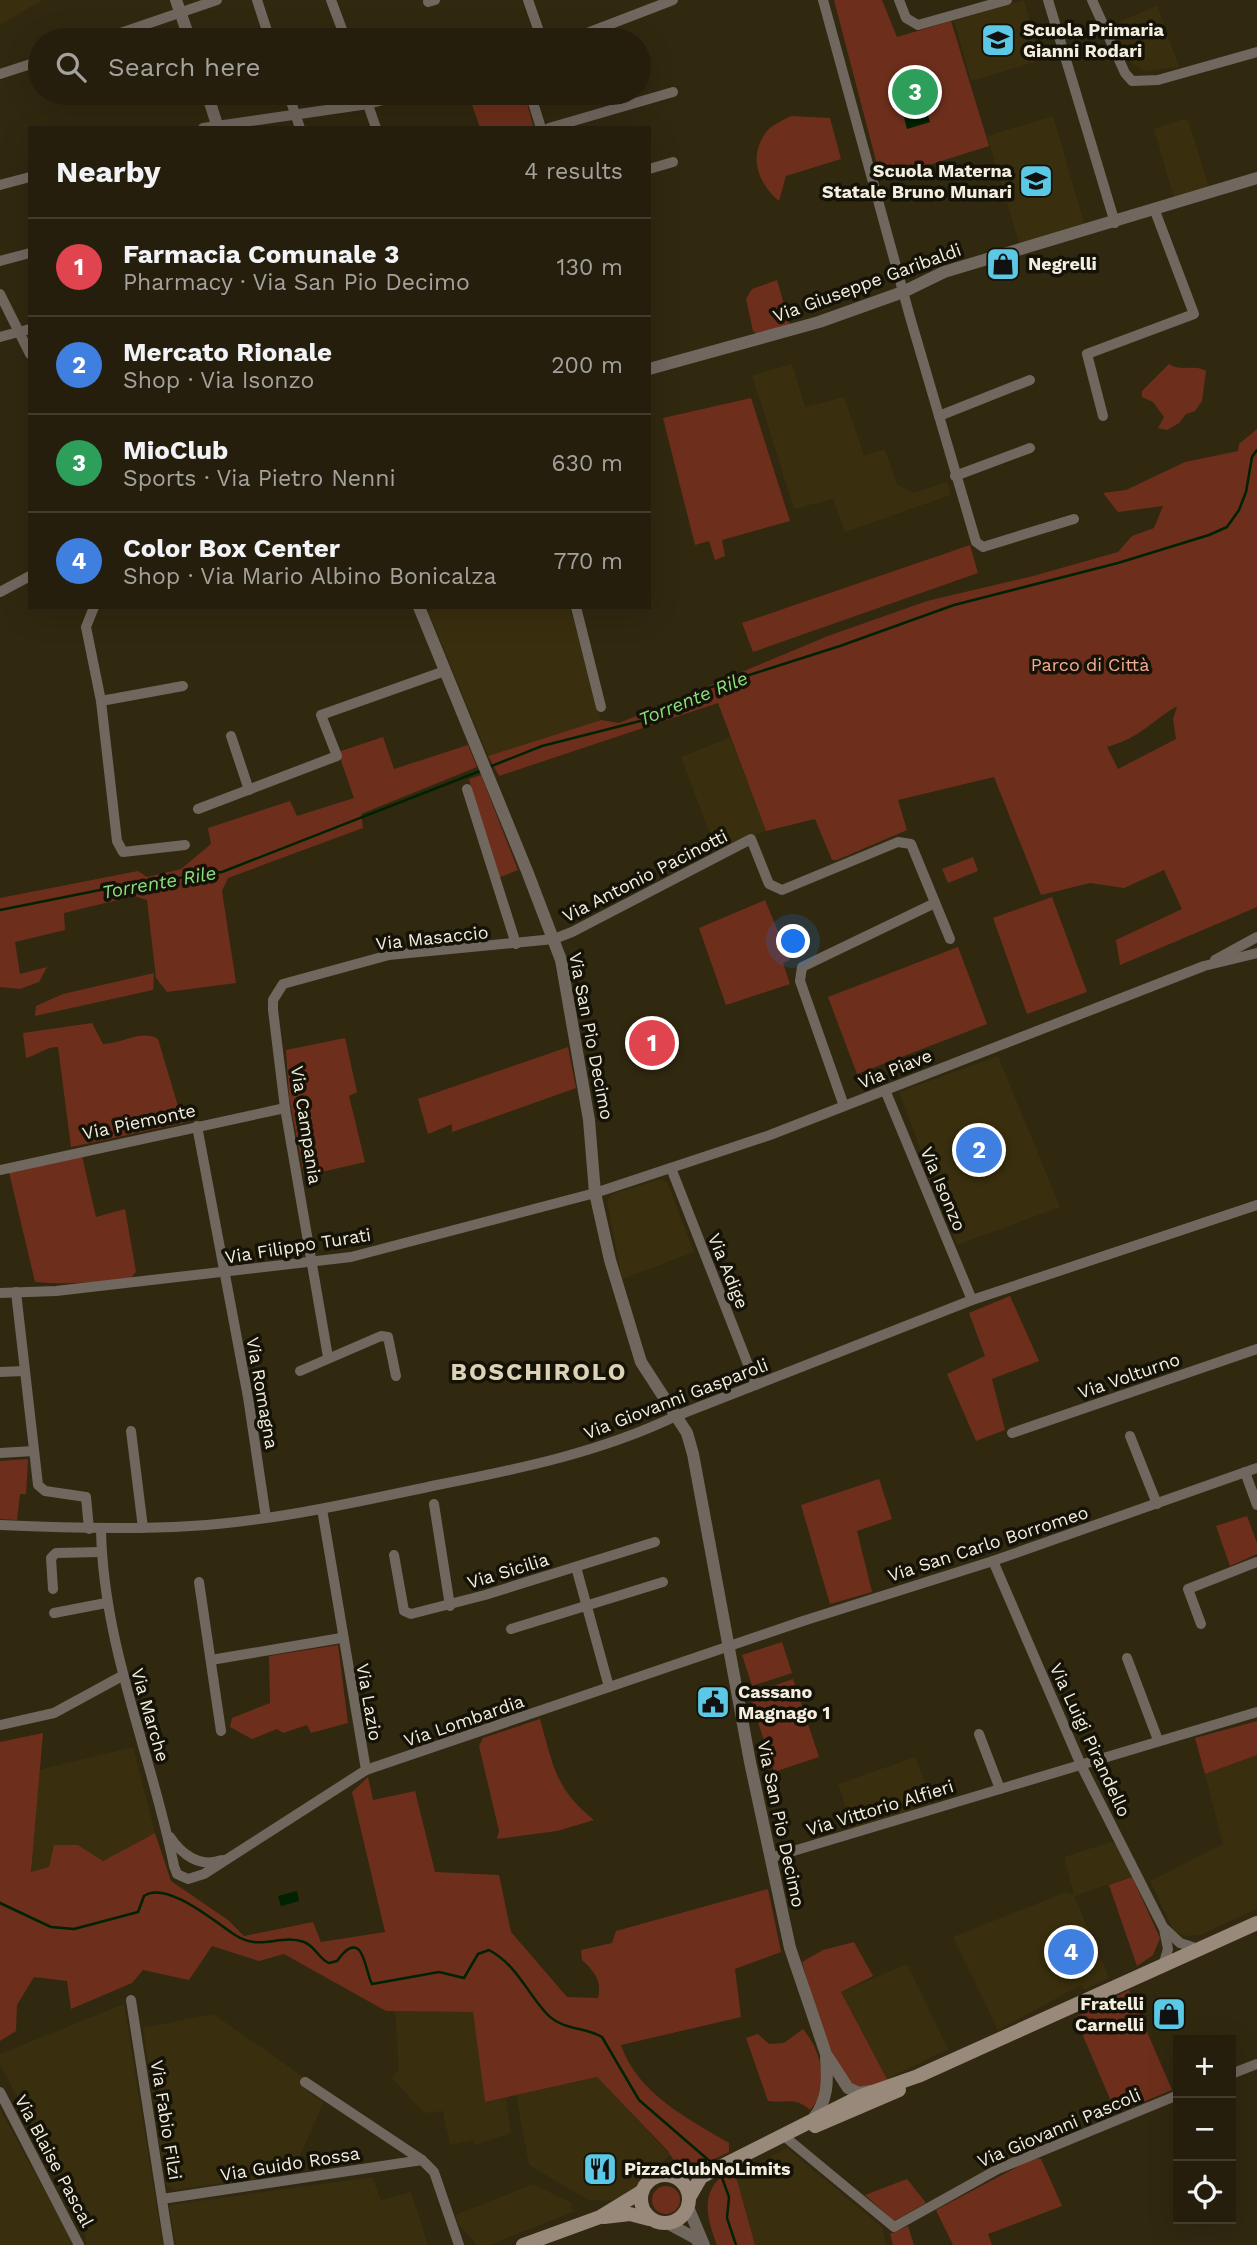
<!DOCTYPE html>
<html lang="en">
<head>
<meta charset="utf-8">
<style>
  :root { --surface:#251e0c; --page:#2d2715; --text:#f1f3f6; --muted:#a3a29d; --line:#423c2d; --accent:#2563eb }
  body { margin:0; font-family:"Work Sans",sans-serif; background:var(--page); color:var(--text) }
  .controls { position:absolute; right:21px; bottom:21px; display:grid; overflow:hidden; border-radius:0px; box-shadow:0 7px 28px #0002 }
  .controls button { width:63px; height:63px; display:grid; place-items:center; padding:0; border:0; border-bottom:2px solid var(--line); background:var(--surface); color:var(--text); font:35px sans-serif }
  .you { position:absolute; left:794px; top:942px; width:24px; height:24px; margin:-18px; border:5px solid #fff; border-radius:50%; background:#1a73e8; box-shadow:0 0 0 10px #1a73e833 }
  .badge { display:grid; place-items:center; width:46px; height:46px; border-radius:50%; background:var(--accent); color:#fff; font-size:23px; font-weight:700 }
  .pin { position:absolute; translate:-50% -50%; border:4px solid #fff; box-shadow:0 2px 7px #0006 }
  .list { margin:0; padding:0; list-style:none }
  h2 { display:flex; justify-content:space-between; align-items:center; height:91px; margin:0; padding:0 28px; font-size:30px }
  h2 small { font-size:23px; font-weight:400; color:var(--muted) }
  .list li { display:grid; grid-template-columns:46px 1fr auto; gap:21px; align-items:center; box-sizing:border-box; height:98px; padding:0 28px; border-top:2px solid var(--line) }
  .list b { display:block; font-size:26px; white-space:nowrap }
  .list p { margin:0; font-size:23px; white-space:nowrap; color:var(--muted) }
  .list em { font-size:23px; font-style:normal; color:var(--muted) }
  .icon { flex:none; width:38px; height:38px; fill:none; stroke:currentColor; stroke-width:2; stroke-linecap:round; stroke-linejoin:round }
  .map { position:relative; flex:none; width:1257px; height:2245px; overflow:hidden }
  .search { position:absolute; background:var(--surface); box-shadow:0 7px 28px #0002; left:28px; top:28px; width:623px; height:77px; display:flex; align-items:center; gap:18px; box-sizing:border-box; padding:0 24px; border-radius:38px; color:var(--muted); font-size:26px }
  .panel { position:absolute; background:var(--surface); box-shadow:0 7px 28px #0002; left:28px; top:126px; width:623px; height:483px; border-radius:0px }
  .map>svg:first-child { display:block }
  .built { fill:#392e0d }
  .green { fill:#6d2f1c; fill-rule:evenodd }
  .water { fill:#012200 }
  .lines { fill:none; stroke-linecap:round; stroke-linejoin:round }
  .stream { stroke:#012200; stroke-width:2.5 }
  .minor { stroke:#70675e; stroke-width:10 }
  .tertiary { stroke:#70675e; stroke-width:12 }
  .secondary { stroke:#98897b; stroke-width:14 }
  .labels { text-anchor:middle; stroke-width:7; stroke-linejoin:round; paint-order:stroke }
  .poi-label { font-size:18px; font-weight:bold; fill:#f3eee0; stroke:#151207; text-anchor:start }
  .street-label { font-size:18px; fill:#f3eee0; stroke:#151207 }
  .park-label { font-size:18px; fill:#f5ac95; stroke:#151207 }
  .water-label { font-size:19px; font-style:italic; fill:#8adf7f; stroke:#151207 }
  .district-label { font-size:24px; font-weight:bold; letter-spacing:2px; fill:#ddd2b5; stroke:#151207 }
</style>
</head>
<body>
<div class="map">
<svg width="1257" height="2245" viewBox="0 0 1257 2245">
  <rect width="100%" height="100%" fill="#312810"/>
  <g class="built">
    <path d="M0 0H42L0 25Z"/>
    <path d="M1024 0 1041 60 971 81 954 21Z"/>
    <path d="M1157 5 1179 67 1143 71 1122 55 1111 26Z"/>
    <path d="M1053 116 1085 226 1020 246 987 136Z"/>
    <path d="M1184 119 1188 120 1210 190 1175 201 1154 129Z"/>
    <path d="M792 364 805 407 844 397 864 455 885 450 897 484 914 493 947 482 951 495 845 532 833 499 794 509 752 375Z"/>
    <path d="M441 607H570L601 720 488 756 428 611Z"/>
    <path d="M730 737 766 831 716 850 681 757Z"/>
    <path d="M998 1056 1060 1207 957 1245 899 1092Z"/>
    <path d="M660 1179 667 1182 694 1252 622 1279 607 1202 610 1195Z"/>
    <path d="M133 1747 155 1833 103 1861 78 1845 49 1867 31 1873 38 1770Z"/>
    <path d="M1257 1755V1909L1200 1935 1185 1936 1174 1931 1150 1881 1223 1844 1205 1774Z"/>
    <path d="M915 1757 933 1803 853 1829 838 1784Z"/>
    <path d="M1111 1842 1117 1845 1132 1877 1074 1896 1109 1978 1084 1990 1081 1985 998 2030 953 1937 1066 1892 1074 1895 1064 1857Z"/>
    <path d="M907 1964 948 2049 887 2079 841 1992Z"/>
    <path d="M124 2004 163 2245H87L83 2225 0 2064V2054Z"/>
    <path d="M395 2011 473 2012 485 2101 506 2098 511 2133 475 2145 473 2140 450 2145 443 2111 424 2113 392 2078 399 2069Z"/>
    <path d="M213 2014 302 2076 305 2089 324 2102 292 2173 174 2190 166 2185 143 2028Z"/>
    <path d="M598 2077 670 2155 627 2195 609 2201 588 2200 529 2165 516 2095Z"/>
    <path d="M0 2109 74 2245H0Z"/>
    <path d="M787 2148 882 2227 886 2245H755L735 2174Z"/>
    <path d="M372 2177 381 2200 411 2192 428 2245H176L169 2205Z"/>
    <path d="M533 2184 572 2203 570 2207 575 2211 489 2245H477L459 2225 455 2215Z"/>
  </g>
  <g class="green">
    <path d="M834 0H882L897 37 951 21 989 146 881 180Z"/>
    <path d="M468 93H524L534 128H480Z"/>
    <path d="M791 116 830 118 841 159 786 176 779 201C757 182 748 156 767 131 772 125 783 120 791 116Z"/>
    <path d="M777 280 790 325 758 334 753 331 746 299 752 289Z"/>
    <path d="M1169 364C1180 372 1194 364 1206 371L1202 401 1195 411 1186 414 1179 423 1167 430 1158 428 1164 417 1153 402 1142 397V391Z"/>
    <path d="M751 398 790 521 722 540 725 556 715 560 709 541 695 545 663 418Z"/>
    <path d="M1257 429V907L1139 957 1120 965 1116 940 1182 909 1164 870 1124 888 1090 883 1041 895 994 777 898 800 907 830 837 860H832L815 819 766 831 718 703 499 776 488 756 601 720 619 723 828 636 927 601 1033 576 1118 552 1132 536 1154 528 1163 506 1118 512 1103 493 1126 490 1185 462 1238 451 1239 444ZM1177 706 1173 719 1176 739 1118 769 1107 747C1142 737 1150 722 1177 706Z"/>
    <path d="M970 545 978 573 753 652 742 623Z"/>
    <path d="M383 737 394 769 468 745 477 767 361 814 363 828 228 878 222 891 236 983 167 992 156 978 147 900 134 896 64 913 65 930 15 942 20 974 47 967 39 982 20 989 0 987V898L138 871 147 877 181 869 211 844 208 828 290 801 297 816 354 798 338 752Z"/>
    <path d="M481 775 518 870 498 878 469 779Z"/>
    <path d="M973 857 978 871 948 883 942 869Z"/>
    <path d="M1052 897 1087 992 1027 1014 993 918Z"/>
    <path d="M765 900 790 960 783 963 790 984 726 1005 699 928Z"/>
    <path d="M958 947 987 1024 857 1074 828 997Z"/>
    <path d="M154 973 153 990 35 1016 36 1006 63 994Z"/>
    <path d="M92 1023 103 1044C122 1044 141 1029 158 1039L183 1123 71 1147 58 1047C45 1047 38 1055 26 1058L23 1033Z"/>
    <path d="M345 1038 357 1092 349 1096 365 1162 304 1176 289 1097 286 1050Z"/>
    <path d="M568 1047 576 1088 452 1132V1124L428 1134 418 1099Z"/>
    <path d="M82 1156 96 1217 125 1209 136 1272 131 1278C99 1282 67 1285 35 1282L9 1172Z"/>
    <path d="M1010 1296 1039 1361 992 1379 1005 1430 976 1441 947 1374 985 1356 969 1313Z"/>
    <path d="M28 1459 26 1494H20L17 1520 0 1519V1461Z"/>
    <path d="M879 1479 892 1519 857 1531 872 1592 830 1604 801 1505Z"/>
    <path d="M1247 1516 1257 1543V1554L1230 1566 1216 1526Z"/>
    <path d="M782 1642 792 1673 752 1686 742 1655Z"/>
    <path d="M338 1645 348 1723 311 1733 307 1725 283 1733 277 1729 252 1739 230 1727 232 1718 270 1703 269 1656Z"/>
    <path d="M793 1679 819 1757 774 1772 749 1694Z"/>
    <path d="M540 1719C553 1765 555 1789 594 1820L557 1831 497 1839 499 1831 479 1746 483 1738Z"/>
    <path d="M1257 1721V1755L1205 1774 1195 1738Z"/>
    <path d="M43 1733 31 1872 49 1867 54 1845H78L103 1861 155 1833 171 1881 228 1920 244 1936 313 1922 321 1942 385 1932 352 1792 368 1777 373 1800 415 1791 435 1872 499 1875 511 1932 567 1997 598 1998C602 1981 595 1972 582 1960L581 1950 612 1943 616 1931 768 1889 781 1952 735 1969 741 2017 621 2045C637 2093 688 2119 729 2143V2152L694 2169 680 2170 667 2150 597 2077 485 2102 473 2012 386 2011 284 1954 259 1961 212 1946 189 1980 143 1970 132 1983 71 2009 67 1981 34 1977 17 2005 16 2031 0 2041V1742Z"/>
    <path d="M1132 1877 1160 1938 1153 1955 1137 1966 1109 1885Z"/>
    <path d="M854 1942 873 1976 841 1992 888 2081C879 2084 866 2092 857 2087 832 2074 810 1989 802 1962L823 1950Z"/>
    <path d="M1129 1990 1172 2090 1116 2113 1075 2017Z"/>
    <path d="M803 2029C819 2048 823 2069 823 2094L810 2110C795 2096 785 2104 768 2101L746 2038 758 2034 769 2044 784 2043Z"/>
    <path d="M1034 2158 1041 2159 1062 2206 988 2234 992 2245H953L936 2210Z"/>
    <path d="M726 2173H735L755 2245H717C707 2218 699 2192 726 2173Z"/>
    <path d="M907 2179 926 2203 894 2221 865 2195Z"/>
    <circle cx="666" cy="2200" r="14"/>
    <path d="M908 2226 914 2245H893L890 2234Z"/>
  </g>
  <g class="water">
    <path d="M922 96 930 122 907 129 900 102Z"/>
    <path d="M297 1891 299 1901 281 1906 278 1896Z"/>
  </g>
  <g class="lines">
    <g class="stream">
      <path d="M489 767 542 746 652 718 705 689 840 646 954 605 1118 563 1209 535 1227 527 1239 510 1246 492 1252 457 1257 450"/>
      <path d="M0 910 120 886 222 872 480 771"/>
      <path d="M0 1903 51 1927 74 1929 138 1912 144 1896C166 1880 215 1922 235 1935 262 1952 279 1933 304 1942 315 1946 319 1959 329 1963L337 1961C364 1924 365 1973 372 1984L439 1972 464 1978 478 1954 489 1950C517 1965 527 1993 547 2014 562 2030 585 2027 602 2037L639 2100 713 2164"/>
      <path d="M720 2172 729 2197 727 2218 736 2245"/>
    </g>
    <g class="minor">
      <path d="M257 0 270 40"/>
      <path d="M331 0 346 40"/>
      <path d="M528 0 542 40"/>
      <path d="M823 0 910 317 976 542 983 547 1074 519"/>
      <path d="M899 0 906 18 918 25 1007 0"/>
      <path d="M1048 0 1115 223"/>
      <path d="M1092 0 1125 73 1132 81 1158 80 1257 52"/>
      <path d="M428 2 435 0"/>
      <path d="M100 40 217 0"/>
      <path d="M569 40 673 0"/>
      <path d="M0 74 40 61"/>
      <path d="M288 93 300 128"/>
      <path d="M364 93 376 128"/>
      <path d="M530 93 541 128"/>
      <path d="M203 128 368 104 409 93"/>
      <path d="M549 128 673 92"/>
      <path d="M649 169 673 162"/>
      <path d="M0 185 30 177"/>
      <path d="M0 261 30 253"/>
      <path d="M0 294 30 354"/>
      <path d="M0 337 30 329"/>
      <path d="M939 416 1030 380"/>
      <path d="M1103 416 1087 354 1194 314 1155 211"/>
      <path d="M955 476 1030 448"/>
      <path d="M0 592 30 576"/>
      <path d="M94 607 86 627 101 701 117 841 123 852 185 845"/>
      <path d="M576 607 601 707"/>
      <path d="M101 701 183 686"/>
      <path d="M231 736 249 790"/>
      <path d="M467 789 516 944"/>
      <path d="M198 809 337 756 321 715 445 671"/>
      <path d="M1215 960 1257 937"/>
      <path d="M885 1090 972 1300"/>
      <path d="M844 1106 800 981 802 967 935 903"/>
      <path d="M197 1126 248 1397 266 1518"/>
      <path d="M671 1168 756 1385"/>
      <path d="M0 1170 285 1108"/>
      <path d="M16 1292 38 1485 45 1491 86 1497 89 1529"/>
      <path d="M0 1293 56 1291 351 1257 595 1193 770 1135 1204 966 1257 953"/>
      <path d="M328 1357 285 1108 273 1010V1000L283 984 389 955 554 939 572 932 751 839 769 884 782 890 898 842 911 844 950 939"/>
      <path d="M300 1371 381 1336 388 1337 396 1376"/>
      <path d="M0 1372 24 1371"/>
      <path d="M131 1431 143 1528"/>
      <path d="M1012 1433 1257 1349"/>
      <path d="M1130 1436 1157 1504"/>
      <path d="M0 1453 34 1451"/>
      <path d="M1245 1472 1257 1505"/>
      <path d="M434 1504 450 1606"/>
      <path d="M322 1509 366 1770"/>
      <path d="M0 1525C64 1528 127 1530 191 1526 274 1521 356 1502 437 1485 519 1469 601 1452 676 1416L972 1300 1257 1205"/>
      <path d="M101 1529C103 1646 151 1752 174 1866L177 1874 188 1879 204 1874 366 1770 803 1621 993 1561 1257 1468"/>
      <path d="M394 1555 404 1611 411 1614 485 1595 655 1542"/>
      <path d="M993 1561 1081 1765 1164 1929 1168 1949 1163 1966"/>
      <path d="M576 1567 609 1687"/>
      <path d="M199 1582 221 1731"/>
      <path d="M53 1589 51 1558 56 1553 101 1552"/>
      <path d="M54 1613 106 1603"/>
      <path d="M1201 1624 1188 1589 1257 1562"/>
      <path d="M511 1629 663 1582"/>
      <path d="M1127 1658 1158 1740"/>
      <path d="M211 1660 341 1638"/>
      <path d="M0 1725 54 1713 122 1676"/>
      <path d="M979 1734 1000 1789"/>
      <path d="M170 1837C182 1855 200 1868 222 1860"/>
      <path d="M770 1858 1257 1712"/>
      <path d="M1165 1929 1180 1943 1199 1949"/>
      <path d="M131 2000 169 2245"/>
      <path d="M1231 2074 1257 2064"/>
      <path d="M305 2082 422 2160 434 2172 459 2245"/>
      <path d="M0 2092 79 2245"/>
      <path d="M784 2136 894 2227 998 2169 1178 2095"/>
      <path d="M162 2199 422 2160"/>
    </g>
    <g class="tertiary">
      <path d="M176 0 190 40"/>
      <path d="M207 93 218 128"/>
      <path d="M649 369 819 322 903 292 944 272 1257 178"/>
      <path d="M419 607 527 871 561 960 589 1120 595 1193 610 1260 641 1362 687 1433 693 1454 750 1762 790 1948 826 2054 848 2088 859 2093 871 2091"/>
      <path d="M813 2119C828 2100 828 2082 826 2058"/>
      <path d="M688 2207 704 2245"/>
      <path d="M669 2224 695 2238 700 2244"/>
    </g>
    <g class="secondary">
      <path d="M815 2126 899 2090"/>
      <circle cx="665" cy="2199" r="24"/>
      <path d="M690 2196 701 2177 712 2171 861 2096 918 2076 1257 1923"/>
      <path d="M604 2217 630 2214 649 2219"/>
      <path d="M523 2245 600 2217 641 2192"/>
    </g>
  </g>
  <defs>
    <g id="school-square" transform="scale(1.75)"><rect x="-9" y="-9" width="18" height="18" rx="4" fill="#5bc8e6" stroke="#151207"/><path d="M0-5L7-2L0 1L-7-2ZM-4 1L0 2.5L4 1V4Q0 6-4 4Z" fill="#111"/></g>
    <g id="shop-square" transform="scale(1.75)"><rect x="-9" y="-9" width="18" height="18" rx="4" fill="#5bc8e6" stroke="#151207"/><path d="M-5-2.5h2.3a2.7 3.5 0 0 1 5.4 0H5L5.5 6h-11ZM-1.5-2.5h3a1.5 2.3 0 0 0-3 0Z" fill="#111"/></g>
    <g id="civic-square" transform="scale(1.75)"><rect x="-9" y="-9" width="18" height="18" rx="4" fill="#5bc8e6" stroke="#151207"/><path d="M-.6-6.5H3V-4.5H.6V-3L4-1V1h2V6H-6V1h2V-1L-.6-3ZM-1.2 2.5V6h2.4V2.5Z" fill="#111"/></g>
    <g id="restaurant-square" transform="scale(1.75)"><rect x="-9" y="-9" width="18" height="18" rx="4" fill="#5bc8e6" stroke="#151207"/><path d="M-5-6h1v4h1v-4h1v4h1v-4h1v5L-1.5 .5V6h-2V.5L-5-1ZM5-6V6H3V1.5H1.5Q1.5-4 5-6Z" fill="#111"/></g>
  </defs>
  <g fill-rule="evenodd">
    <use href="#school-square" x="998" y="40"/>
    <use href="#school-square" x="1036" y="181"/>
    <use href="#shop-square" x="1003" y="264"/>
    <use href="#civic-square" x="713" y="1702"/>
    <use href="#shop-square" x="1169" y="2014"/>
    <use href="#restaurant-square" x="600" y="2169"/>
  </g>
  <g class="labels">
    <g class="poi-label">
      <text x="1023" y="36">Scuola Primaria<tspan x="1023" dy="21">Gianni Rodari</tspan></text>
      <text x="1012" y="177" text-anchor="end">Scuola Materna<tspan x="1012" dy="21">Statale Bruno Munari</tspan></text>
      <text x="1028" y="270">Negrelli</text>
      <text x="738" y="1698">Cassano<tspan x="738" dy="21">Magnago 1</tspan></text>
      <text x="1144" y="2010" text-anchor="end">Fratelli<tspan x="1144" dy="21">Carnelli</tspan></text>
      <text x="624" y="2175">PizzaClubNoLimits</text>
    </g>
    <g class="street-label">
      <text transform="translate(867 283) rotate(-20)" y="6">Via Giuseppe Garibaldi</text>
      <text transform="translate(645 876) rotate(-27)" y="6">Via Antonio Pacinotti</text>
      <text transform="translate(432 938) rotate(-6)" y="6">Via Masaccio</text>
      <text transform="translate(591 1036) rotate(79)" y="6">Via San Pio Decimo</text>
      <text transform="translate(895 1069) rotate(-22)" y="6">Via Piave</text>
      <text transform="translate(139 1122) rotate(-12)" y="6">Via Piemonte</text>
      <text transform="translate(306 1125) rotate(81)" y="6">Via Campania</text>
      <text transform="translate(943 1189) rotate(67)" y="6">Via Isonzo</text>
      <text transform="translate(298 1246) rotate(-9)" y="6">Via Filippo Turati</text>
      <text transform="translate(728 1271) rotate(68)" y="6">Via Adige</text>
      <text transform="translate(1129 1376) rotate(-19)" y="6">Via Volturno</text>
      <text transform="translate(262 1393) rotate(80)" y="6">Via Romagna</text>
      <text transform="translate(676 1399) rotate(-21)" y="6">Via Giovanni Gasparoli</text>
      <text transform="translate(988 1544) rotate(-18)" y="6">Via San Carlo Borromeo</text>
      <text transform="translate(508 1571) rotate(-17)" y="6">Via Sicilia</text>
      <text transform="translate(369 1702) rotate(80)" y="6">Via Lazio</text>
      <text transform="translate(150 1715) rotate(74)" y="6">Via Marche</text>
      <text transform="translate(464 1721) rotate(-19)" y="6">Via Lombardia</text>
      <text transform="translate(1090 1740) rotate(65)" y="6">Via Luigi Pirandello</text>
      <text transform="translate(880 1808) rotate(-17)" y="6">Via Vittorio Alfieri</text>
      <text transform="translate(781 1824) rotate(78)" y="6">Via San Pio Decimo</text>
      <text transform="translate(166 2120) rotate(81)" y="6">Via Fabio Filzi</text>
      <text transform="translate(1059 2128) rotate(-23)" y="6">Via Giovanni Pascoli</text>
      <text transform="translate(54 2161) rotate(62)" y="6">Via Blaise Pascal</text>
      <text transform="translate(290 2164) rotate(-9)" y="6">Via Guido Rossa</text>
    </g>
    <g class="park-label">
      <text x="1090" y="671">Parco di Città</text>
    </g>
    <g class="water-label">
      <text transform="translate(693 698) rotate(-22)" y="7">Torrente Rile</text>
      <text transform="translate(159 882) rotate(-10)" y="7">Torrente Rile</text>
    </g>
    <g class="district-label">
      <text x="539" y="1380">BOSCHIROLO</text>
    </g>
  </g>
</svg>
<div class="controls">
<button>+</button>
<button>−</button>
<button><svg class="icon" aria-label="locate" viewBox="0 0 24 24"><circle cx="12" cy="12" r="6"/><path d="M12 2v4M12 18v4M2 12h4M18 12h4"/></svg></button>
</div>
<div class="you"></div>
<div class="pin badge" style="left:652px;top:1043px;background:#e0444e">1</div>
<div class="pin badge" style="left:979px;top:1150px;background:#3f7fe0">2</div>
<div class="pin badge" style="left:915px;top:92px;background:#2e9e5b">3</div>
<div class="pin badge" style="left:1071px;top:1952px;background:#3f7fe0">4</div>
<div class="search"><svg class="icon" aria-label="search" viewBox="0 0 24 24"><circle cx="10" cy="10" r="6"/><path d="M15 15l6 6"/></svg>Search here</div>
<section class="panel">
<h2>Nearby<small>4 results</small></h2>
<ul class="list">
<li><span class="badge" style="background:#e0444e">1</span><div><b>Farmacia Comunale 3</b><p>Pharmacy · Via San Pio Decimo</p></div><em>130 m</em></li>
<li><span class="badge" style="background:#3f7fe0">2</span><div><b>Mercato Rionale</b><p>Shop · Via Isonzo</p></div><em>200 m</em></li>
<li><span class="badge" style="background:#2e9e5b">3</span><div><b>MioClub</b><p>Sports · Via Pietro Nenni</p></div><em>630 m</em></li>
<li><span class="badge" style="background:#3f7fe0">4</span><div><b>Color Box Center</b><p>Shop · Via Mario Albino Bonicalza</p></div><em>770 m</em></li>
</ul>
</section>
</div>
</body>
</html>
